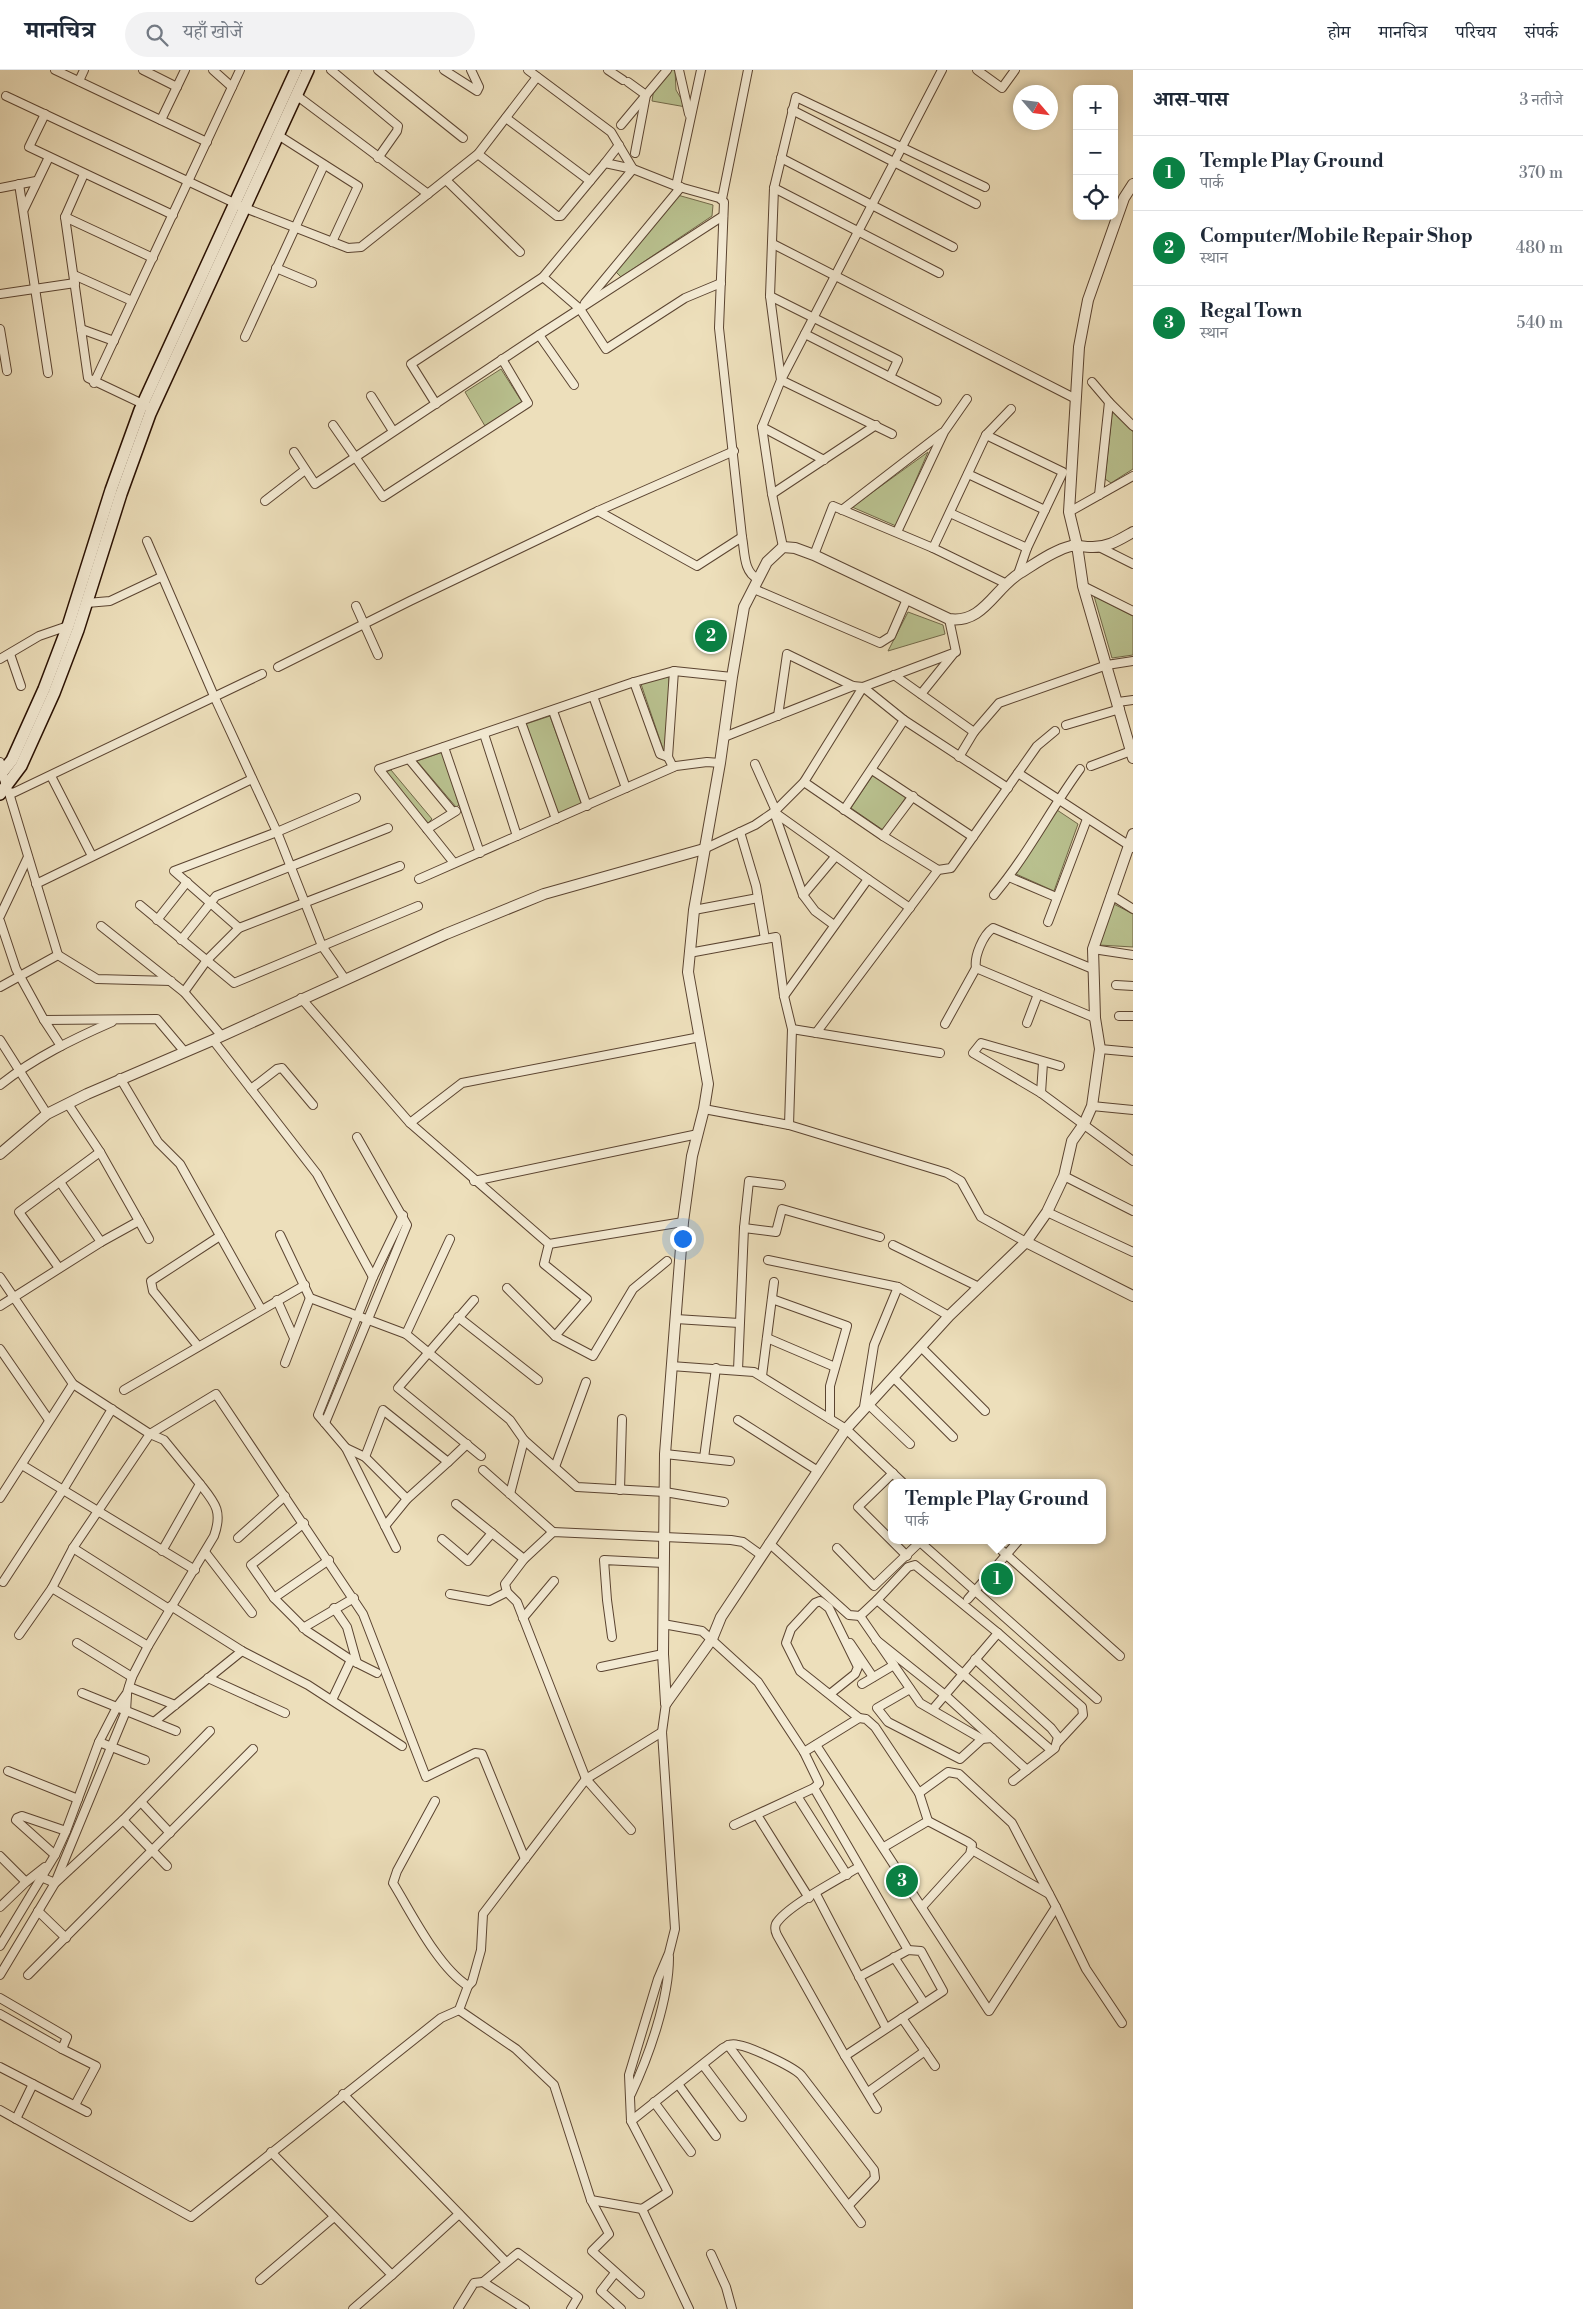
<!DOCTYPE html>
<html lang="hi">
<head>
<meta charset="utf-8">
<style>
  :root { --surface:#fff; --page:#f2f2f3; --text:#1f2937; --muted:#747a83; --line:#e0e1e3; --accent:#0b8043 }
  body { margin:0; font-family:"Libre Bodoni","Noto Serif Devanagari",serif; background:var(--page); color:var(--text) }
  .controls { position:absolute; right:15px; top:15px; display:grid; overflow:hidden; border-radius:10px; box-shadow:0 2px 8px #0003 }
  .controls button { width:45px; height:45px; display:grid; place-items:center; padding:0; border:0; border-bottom:1px solid var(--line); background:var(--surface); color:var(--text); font:25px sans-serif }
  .compass { position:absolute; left:1013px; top:15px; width:45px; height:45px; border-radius:50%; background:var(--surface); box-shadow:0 2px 8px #0003; rotate:118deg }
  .you { position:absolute; left:682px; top:1168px; width:18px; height:18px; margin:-12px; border:4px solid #fff; border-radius:50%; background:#1a73e8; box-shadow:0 0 0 8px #1a73e833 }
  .badge { display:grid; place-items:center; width:32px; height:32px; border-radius:50%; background:var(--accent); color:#fff; font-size:16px; font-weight:700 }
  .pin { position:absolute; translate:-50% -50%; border:2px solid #fff; box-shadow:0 1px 5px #0006 }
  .popup { position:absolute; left:888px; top:1409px; width:218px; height:65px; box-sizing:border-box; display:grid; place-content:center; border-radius:10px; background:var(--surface); filter:drop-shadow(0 1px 4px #0005); font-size:16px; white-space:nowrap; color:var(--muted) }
  .popup b { font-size:19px; color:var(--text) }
  .popup::after { content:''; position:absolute; left:50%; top:100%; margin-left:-10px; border:10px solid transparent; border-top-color:var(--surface) }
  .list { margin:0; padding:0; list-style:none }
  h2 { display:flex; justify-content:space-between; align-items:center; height:65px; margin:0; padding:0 20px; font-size:21px }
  h2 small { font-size:16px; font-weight:400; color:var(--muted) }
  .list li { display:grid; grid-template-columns:32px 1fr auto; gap:15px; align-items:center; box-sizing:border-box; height:75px; padding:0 20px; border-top:1px solid var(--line) }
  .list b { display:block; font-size:19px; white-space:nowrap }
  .list p { margin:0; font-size:16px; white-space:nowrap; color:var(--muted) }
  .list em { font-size:16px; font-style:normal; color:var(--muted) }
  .icon { flex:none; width:28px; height:28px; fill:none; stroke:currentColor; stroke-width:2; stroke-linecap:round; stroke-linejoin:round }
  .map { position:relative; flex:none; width:1133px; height:2239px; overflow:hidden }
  header { display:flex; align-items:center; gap:30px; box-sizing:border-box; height:70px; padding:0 25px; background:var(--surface); border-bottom:1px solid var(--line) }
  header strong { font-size:24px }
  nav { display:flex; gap:28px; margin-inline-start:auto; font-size:18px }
  .search { width:350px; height:45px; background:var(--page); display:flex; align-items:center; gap:12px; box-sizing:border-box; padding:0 18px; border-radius:28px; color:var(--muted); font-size:19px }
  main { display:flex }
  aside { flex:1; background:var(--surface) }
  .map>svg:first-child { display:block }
  .green { fill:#b9c18f; stroke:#726949 }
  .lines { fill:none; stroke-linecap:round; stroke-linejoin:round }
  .minor-casing { stroke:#5b4431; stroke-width:10 }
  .tertiary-casing { stroke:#5b4431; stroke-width:12 }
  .secondary-casing { stroke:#2a1103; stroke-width:14 }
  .minor { stroke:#f3ead3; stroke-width:8 }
  .tertiary { stroke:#f3ead3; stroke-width:10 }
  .secondary { stroke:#f3ead3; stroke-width:11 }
</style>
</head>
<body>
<header>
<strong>मानचित्र</strong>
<div class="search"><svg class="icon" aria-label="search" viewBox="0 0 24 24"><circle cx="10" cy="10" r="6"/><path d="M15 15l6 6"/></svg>यहाँ खोजें</div>
<nav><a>होम</a><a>मानचित्र</a><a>परिचय</a><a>संपर्क</a></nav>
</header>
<main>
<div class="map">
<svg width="1133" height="2239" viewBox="0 0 1133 2239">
  <rect width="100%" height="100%" fill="#eddfbb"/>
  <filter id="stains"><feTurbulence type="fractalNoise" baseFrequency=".004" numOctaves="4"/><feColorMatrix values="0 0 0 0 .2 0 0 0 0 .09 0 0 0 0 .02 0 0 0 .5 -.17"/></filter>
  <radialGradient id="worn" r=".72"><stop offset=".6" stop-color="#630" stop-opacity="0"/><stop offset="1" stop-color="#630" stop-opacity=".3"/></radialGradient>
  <g class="green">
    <path d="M668 0H675L676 20 686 37 652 31 654 18Z"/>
    <path d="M674 124 713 135 712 146 621 207 615 201Z"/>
    <path d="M501 299 522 332 485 356 465 322Z"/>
    <path d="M1114 342 1133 362V399L1111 413 1105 409 1112 343Z"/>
    <path d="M928 382 896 456 852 437Z"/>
    <path d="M1094 526 1133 546V585L1112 588Z"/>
    <path d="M908 542 943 555 945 564 888 581Z"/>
    <path d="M669 606V681L664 682 641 614Z"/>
    <path d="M550 646 582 735 558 744 526 654Z"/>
    <path d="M443 682 459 735 456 737 417 691Z"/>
    <path d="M391 700 432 749 428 753 385 702Z"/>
    <path d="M873 705 906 727 883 760 851 738Z"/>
    <path d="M1057 740 1078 754 1054 821 1016 804Z"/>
    <path d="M1112 833 1133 844V877L1099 875Z"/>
  </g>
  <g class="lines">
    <g class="minor-casing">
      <g id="minor">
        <path d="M55 0 207 72"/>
        <path d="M143 0 177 17"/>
        <path d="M213 0 232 17"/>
        <path d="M331 0 398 56 397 61 378 88"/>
        <path d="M378 0 463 68"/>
        <path d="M444 0 477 21 479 17 471 0"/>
        <path d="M528 0 611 62 633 99"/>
        <path d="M608 0 623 10"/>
        <path d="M679 0 689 44"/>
        <path d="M977 0 1002 18 1015 0"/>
        <path d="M79 11 84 0"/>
        <path d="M628 12 646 25 635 83"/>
        <path d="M296 25 428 124"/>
        <path d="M6 26 245 138 348 178 361 177 478 84 537 7"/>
        <path d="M792 40 976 134"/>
        <path d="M45 44 29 77 173 145"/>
        <path d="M506 48 590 111"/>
        <path d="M161 50 185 0"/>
        <path d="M621 55 667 0"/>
        <path d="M278 65 358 116 332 172"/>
        <path d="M619 75 605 93 633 99 676 116 719 128 724 132 719 258 742 467C745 482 743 502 758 509"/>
        <path d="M478 84 557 146H561L605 93"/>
        <path d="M781 88 953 177"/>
        <path d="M84 104 65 147 88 308 147 336"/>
        <path d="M447 111 520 182"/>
        <path d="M19 114 48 303"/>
        <path d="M676 116 701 0"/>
        <path d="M0 118 36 111"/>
        <path d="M774 118 939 203"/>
        <path d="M722 129 748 0"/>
        <path d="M24 139 49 87"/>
        <path d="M65 147 153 188"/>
        <path d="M773 174 1076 329"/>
        <path d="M276 198 312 213"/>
        <path d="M74 205 132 231"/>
        <path d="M543 207 580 239 606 279 685 228 721 213"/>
        <path d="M0 224 75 213"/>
        <path d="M770 226 898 290 890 307"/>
        <path d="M585 233 681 117"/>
        <path d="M0 259 7 301"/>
        <path d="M81 259 114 271"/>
        <path d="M805 264 937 331"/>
        <path d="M539 265 574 315"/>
        <path d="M245 267 324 95"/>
        <path d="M1092 312 1109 332"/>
        <path d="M94 313 240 0"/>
        <path d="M371 326 393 361"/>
        <path d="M436 334 411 294 543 207 633 99"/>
        <path d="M333 355 383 427 528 333 502 289"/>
        <path d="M762 357 824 390"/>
        <path d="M892 364 781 310 942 0"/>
        <path d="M986 365 1063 402 1027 478 1018 504"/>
        <path d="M294 382 315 414 539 265 723 146"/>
        <path d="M968 404 1045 440"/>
        <path d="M772 424 876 355"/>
        <path d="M1099 425 1109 332 1133 356"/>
        <path d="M265 431 305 400"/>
        <path d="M842 440 942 363"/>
        <path d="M598 441 697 496 742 467"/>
        <path d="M1069 442 1133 406"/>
        <path d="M950 443 1027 478"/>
        <path d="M897 462 944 362 967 329"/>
        <path d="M147 471 214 626 277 762 322 876 345 909"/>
        <path d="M783 477 772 424 762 357 781 310 770 226 774 118 796 27 985 117"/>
        <path d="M1099 477 1133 494"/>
        <path d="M933 478 986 365 1011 339"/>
        <path d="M814 485 833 436 933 478 1007 514"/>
        <path d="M1083 516 1133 541"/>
        <path d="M754 519 880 573 891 566 907 529"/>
        <path d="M87 533 110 531 161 507"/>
        <path d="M356 536 378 585"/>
        <path d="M10 584 21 616"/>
        <path d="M0 589 39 566 68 556"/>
        <path d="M278 597 410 531 598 441 734 381"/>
        <path d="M894 605 974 662"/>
        <path d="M634 612 660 684 668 687"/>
        <path d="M921 624 954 583"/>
        <path d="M593 626 626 718"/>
        <path d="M1118 632 1133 630"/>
        <path d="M553 641 587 736"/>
        <path d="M778 646 787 584 853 616 863 617 904 650 1008 718"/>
        <path d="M521 652 556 749"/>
        <path d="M1066 655 1120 639"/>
        <path d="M484 664 517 766"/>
        <path d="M724 667 853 616"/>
        <path d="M444 677 480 783"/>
        <path d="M959 687 974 662 999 633 1107 595 1133 591"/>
        <path d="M409 689 453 742"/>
        <path d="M0 692 7 721 13 723 262 604"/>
        <path d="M755 694 776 741"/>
        <path d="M1091 696 1131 681"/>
        <path d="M673 697 668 687 674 601"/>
        <path d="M872 700 973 767"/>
        <path d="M1018 703 1037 676 1055 661"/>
        <path d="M51 706 92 786"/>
        <path d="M804 712 883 766 938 800"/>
        <path d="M844 740 904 650"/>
        <path d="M774 742 868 809 784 926"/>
        <path d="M774 742 803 825 815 841 834 855"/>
        <path d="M427 759 456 741"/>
        <path d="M740 762 756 816 765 869"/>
        <path d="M883 766 913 726"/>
        <path d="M704 779 755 755 774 742 804 712 863 617 956 582 949 549"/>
        <path d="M454 793 379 699 634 612 674 601 732 607"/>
        <path d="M1009 807 1056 827"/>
        <path d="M419 809 676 696 707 692 720 693"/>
        <path d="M868 809 910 838"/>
        <path d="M36 814 252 709"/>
        <path d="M803 825 835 787"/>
        <path d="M994 825C1027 786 1050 740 1080 699"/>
        <path d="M1111 825 1133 839"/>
        <path d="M140 835 234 913 418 836"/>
        <path d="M694 840 758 828"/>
        <path d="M0 846 28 787"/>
        <path d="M157 850 187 812"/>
        <path d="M0 851 16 899 44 950 157 949 184 981"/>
        <path d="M1048 852 1087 749"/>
        <path d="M101 856 184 922 221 965"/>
        <path d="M239 858 174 801 277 762 356 728"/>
        <path d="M181 870 216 826 388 758"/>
        <path d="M1093 879 1133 885"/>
        <path d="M689 883 776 867 784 926 792 959 789 1055"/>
        <path d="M58 885 97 909 171 911"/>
        <path d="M976 898C974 886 983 865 993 858L1093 899"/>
        <path d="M1116 915 1133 916"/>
        <path d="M0 917 58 885 9 723"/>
        <path d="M184 922 207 890 239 858 400 796"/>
        <path d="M301 928 410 1053 549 1174 683 1152"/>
        <path d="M1119 946H1133"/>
        <path d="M44 950 61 976"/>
        <path d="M1027 953 1038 924"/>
        <path d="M945 954 976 898 1095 948"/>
        <path d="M792 959 940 983"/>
        <path d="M816 963 938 800 951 798 1018 703 1133 778"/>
        <path d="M0 970 47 1044"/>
        <path d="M213 970 317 1104 373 1207"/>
        <path d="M1100 979 1133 982"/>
        <path d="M1060 996 981 973 973 983 1041 1023 1133 1091"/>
        <path d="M120 1008 158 1072 180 1094 261 1239"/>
        <path d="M0 1015C34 988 73 969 112 952"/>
        <path d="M251 1019 277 999 282 998 313 1035"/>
        <path d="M1041 1023 1043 993"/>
        <path d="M1092 1036 1133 1040"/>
        <path d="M704 1039 789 1055 947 1103 961 1111 981 1147 1026 1172"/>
        <path d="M410 1053 462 1013 700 967"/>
        <path d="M1064 1106 1133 1141"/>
        <path d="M474 1111 698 1064"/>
        <path d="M60 1112 101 1172"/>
        <path d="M1047 1142 1133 1182"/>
        <path d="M139 1151 149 1169"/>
        <path d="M744 1158 776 1162 782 1139 880 1167"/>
        <path d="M280 1165 310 1228 406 1264 510 1350 524 1370 577 1417 665 1422 724 1432"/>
        <path d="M549 1174 544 1194 587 1229 555 1266"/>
        <path d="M893 1175 979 1217"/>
        <path d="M768 1190 898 1217 949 1246"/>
        <path d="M59 1198 19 1142 100 1082"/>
        <path d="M0 1207 73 1314 150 1364 164 1370 200 1414 162 1481"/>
        <path d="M507 1218 555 1266 593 1286 633 1219 667 1191"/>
        <path d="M772 1229 847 1256 830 1316V1349"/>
        <path d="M277 1230 294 1268"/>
        <path d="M474 1230 398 1318 481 1386"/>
        <path d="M0 1236 101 1172 139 1151 100 1082 68 1034"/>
        <path d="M458 1247 538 1310"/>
        <path d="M676 1249 739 1253"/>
        <path d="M406 1264 450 1169"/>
        <path d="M767 1268 835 1297"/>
        <path d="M198 1276 153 1221 151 1211 220 1166"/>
        <path d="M921 1277 985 1341"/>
        <path d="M0 1279 49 1350"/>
        <path d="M285 1293 310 1228"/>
        <path d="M671 1296 754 1302 846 1359 903 1413"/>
        <path d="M738 1300 744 1158 749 1111 781 1115"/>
        <path d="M762 1306 774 1212"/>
        <path d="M893 1307 953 1367"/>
        <path d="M124 1320 305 1215"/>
        <path d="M868 1334 910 1374"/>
        <path d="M864 1337 874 1275 898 1217"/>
        <path d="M738 1350 818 1401"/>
        <path d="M325 1353 407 1155 357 1067"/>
        <path d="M346 1378 365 1387 407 1429"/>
        <path d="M665 1384 730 1391"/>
        <path d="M365 1387 383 1340 448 1392 407 1429 385 1456"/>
        <path d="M704 1388 716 1298"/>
        <path d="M448 1392 467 1374"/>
        <path d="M22 1395 195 1500"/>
        <path d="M555 1397 586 1312"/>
        <path d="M483 1400 553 1462"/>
        <path d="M893 1403 858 1437 907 1486"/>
        <path d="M620 1420 622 1349"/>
        <path d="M510 1424 524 1370"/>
        <path d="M0 1428 73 1314"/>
        <path d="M456 1434 524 1489"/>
        <path d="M304 1453 251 1495 274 1528 329 1490"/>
        <path d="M238 1468 285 1426"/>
        <path d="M442 1469 468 1491 492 1463"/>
        <path d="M990 1470 1120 1586"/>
        <path d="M920 1472 1097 1629"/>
        <path d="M769 1473 849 1545 860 1546 877 1530 1051 1680"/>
        <path d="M73 1478 169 1539"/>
        <path d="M396 1478 346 1378 318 1345 373 1207 403 1145"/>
        <path d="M837 1478 874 1516 922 1470"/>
        <path d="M205 1482 252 1543"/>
        <path d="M3 1512 63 1420 112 1339"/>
        <path d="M450 1524 489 1531 507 1522"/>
        <path d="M274 1528 307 1561 351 1590 377 1603"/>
        <path d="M968 1529 1019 1470"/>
        <path d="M877 1530 908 1497 915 1495 998 1563 933 1639"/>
        <path d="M171 1536 242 1581 308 1615 402 1676"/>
        <path d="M334 1538 347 1557 357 1593"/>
        <path d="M860 1546 920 1633 982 1669 992 1668"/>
        <path d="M523 1548 554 1511"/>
        <path d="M663 1554 702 1561 758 1612 804 1682 819 1713 814 1718 908 1880"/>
        <path d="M303 1558 354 1528"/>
        <path d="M998 1563 1082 1637 1083 1645 1057 1673"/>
        <path d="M19 1565 52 1518"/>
        <path d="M612 1567 607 1530 604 1490 664 1493"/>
        <path d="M876 1570 945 1625 1027 1700"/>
        <path d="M77 1573 132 1607"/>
        <path d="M850 1573 873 1607"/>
        <path d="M148 1576 52 1518 73 1478 150 1364 216 1324 363 1544 426 1707 475 1683 482 1684 525 1789"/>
        <path d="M975 1589 1051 1658 1058 1667 1055 1678 1013 1711"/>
        <path d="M601 1597 663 1584"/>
        <path d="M208 1608 285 1643"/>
        <path d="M862 1614 894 1595"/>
        <path d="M129 1617 175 1635"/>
        <path d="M910 1619 877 1638 888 1652 960 1689 982 1669"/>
        <path d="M82 1623 176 1661"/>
        <path d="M830 1624 855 1604 858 1597 829 1538 820 1531 815 1533 791 1559 786 1573 800 1601 859 1648"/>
        <path d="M332 1630 351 1590"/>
        <path d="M154 1652 242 1581"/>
        <path d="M99 1672 145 1690"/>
        <path d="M816 1675 989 1941 1056 1837 1012 1753 959 1704 948 1702 919 1723"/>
        <path d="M804 1682 859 1648 866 1649 875 1657 919 1723 928 1751 884 1777"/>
        <path d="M8 1701 78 1729"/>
        <path d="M797 1726 847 1805"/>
        <path d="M435 1731 397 1801 393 1813C412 1844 438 1897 468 1916"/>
        <path d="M141 1732 170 1763"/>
        <path d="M757 1745 809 1828"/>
        <path d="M123 1750 167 1796"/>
        <path d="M734 1755 814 1718"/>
        <path d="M631 1760 586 1709 517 1532 507 1522 505 1514 524 1489 553 1462 731 1470 743 1472 761 1485"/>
        <path d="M972 1780 1049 1824"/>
        <path d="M55 1785 16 1750 17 1748 22 1746 66 1761"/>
        <path d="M0 1786 26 1812"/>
        <path d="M859 1797C839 1809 791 1834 778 1851 774 1855 775 1861 777 1865L845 1986 877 2039"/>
        <path d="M41 1807 55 1813 123 1750 210 1661"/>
        <path d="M816 1824 886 1958"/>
        <path d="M0 1837 26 1812 45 1797"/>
        <path d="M922 1837 970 1784 972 1775 968 1772 928 1751"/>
        <path d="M1056 1837 1086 1899 1122 1953"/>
        <path d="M38 1841 66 1868"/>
        <path d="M0 1876 55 1785 66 1761 99 1672 117 1637 127 1623 132 1607 148 1576 214 1466C223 1441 215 1433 200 1414"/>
        <path d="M894 1887 924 1933"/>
        <path d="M0 1905 55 1813 126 1641 127 1625"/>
        <path d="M28 1905 253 1679"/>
        <path d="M0 1928 67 1967 62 1979 0 1944"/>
        <path d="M459 1940 516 1979 554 2015 591 2130 609 2164 592 2181 640 2224"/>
        <path d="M902 1948 935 1996"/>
        <path d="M728 1975 861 2153"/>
        <path d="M62 1979 96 1996 75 2035"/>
        <path d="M845 1986 943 1921 921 1881 908 1880 859 1907"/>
        <path d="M703 1995 742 2047"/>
        <path d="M0 1997 87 2042"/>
        <path d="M678 2014 716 2066"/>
        <path d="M868 2022 925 1981"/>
        <path d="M343 2024 506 2192"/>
        <path d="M631 2024C649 1986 669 1929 669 1887"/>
        <path d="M654 2032 691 2082"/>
        <path d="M0 2040 191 2147 441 1948 459 1940 468 1916 472 1912 481 1880 483 1844 586 1709 662 1662"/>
        <path d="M16 2049 33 2014"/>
        <path d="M631 2051 723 1978C728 1975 732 1973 738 1975 751 1977 792 1996 801 2005L874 2100 875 2108 849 2135"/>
        <path d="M271 2082 392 2205 353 2239"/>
        <path d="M591 2130 642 2139 668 2122 631 2051 629 2005 658 1909 669 1883 675 1859 662 1662 666 1633"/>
        <path d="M642 2139 689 2239"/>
        <path d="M711 2184 726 2217 732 2239"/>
        <path d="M615 2203 601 2221 621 2239"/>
        <path d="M392 2205 459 2144"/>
        <path d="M260 2210 334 2147"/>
        <path d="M458 2239 474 2213 483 2212"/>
        <path d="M525 2239 483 2212 518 2183 578 2227 571 2239"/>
      </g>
    </g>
    <g class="tertiary-casing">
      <g id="tertiary">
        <path d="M1133 114 1124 128 1088 230 1079 277 1069 442 1077 475 1083 516 1133 688"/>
        <path d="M0 1084 47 1044 87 1024 213 970 446 864 544 824 704 779"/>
        <path d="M1026 1172 1047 1142 1064 1106 1072 1071 1084 1054 1092 1036 1100 979 1095 948 1093 879 1133 764"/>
        <path d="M666 1633 663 1584 665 1384 683 1152 692 1086 704 1039 708 1014 688 902 694 840 720 693 732 607 744 537 767 492 783 477 795 478 814 485 949 549C983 554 994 519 1020 503 1035 494 1054 480 1071 476 1078 475 1084 477 1090 477 1107 478 1119 470 1133 462"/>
        <path d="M666 1633 712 1569 721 1547 846 1359 949 1246 1026 1172 1133 1226"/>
      </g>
    </g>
    <g class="secondary-casing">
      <g id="secondary">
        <path d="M0 705 12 690 44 619 68 556 111 420 140 340 296 0"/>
        <path d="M0 724 21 696 54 623 78 560 121 424 150 344 308 0"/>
      </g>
    </g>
    <use href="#minor" class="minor"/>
    <use href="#tertiary" class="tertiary"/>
    <use href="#secondary" class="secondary"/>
  </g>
  <rect width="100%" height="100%" filter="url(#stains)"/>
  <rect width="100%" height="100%" fill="url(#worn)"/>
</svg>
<div class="controls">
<button>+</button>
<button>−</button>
<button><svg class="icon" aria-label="locate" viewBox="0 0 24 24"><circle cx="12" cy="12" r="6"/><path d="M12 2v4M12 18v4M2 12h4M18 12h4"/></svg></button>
</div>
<svg class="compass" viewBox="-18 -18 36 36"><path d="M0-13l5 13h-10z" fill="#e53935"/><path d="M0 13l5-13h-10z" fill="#747a83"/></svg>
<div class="you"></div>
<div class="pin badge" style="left:997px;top:1509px">1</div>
<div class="popup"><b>Temple Play Ground</b>पार्क</div>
<div class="pin badge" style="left:711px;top:566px">2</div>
<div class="pin badge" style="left:902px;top:1811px">3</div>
</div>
<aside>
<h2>आस-पास<small>3 नतीजे</small></h2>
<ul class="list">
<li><span class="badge">1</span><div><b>Temple Play Ground</b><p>पार्क</p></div><em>370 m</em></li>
<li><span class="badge">2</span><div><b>Computer/Mobile Repair Shop</b><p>स्थान</p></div><em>480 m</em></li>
<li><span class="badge">3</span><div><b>Regal Town</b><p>स्थान</p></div><em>540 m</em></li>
</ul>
</aside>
</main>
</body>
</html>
